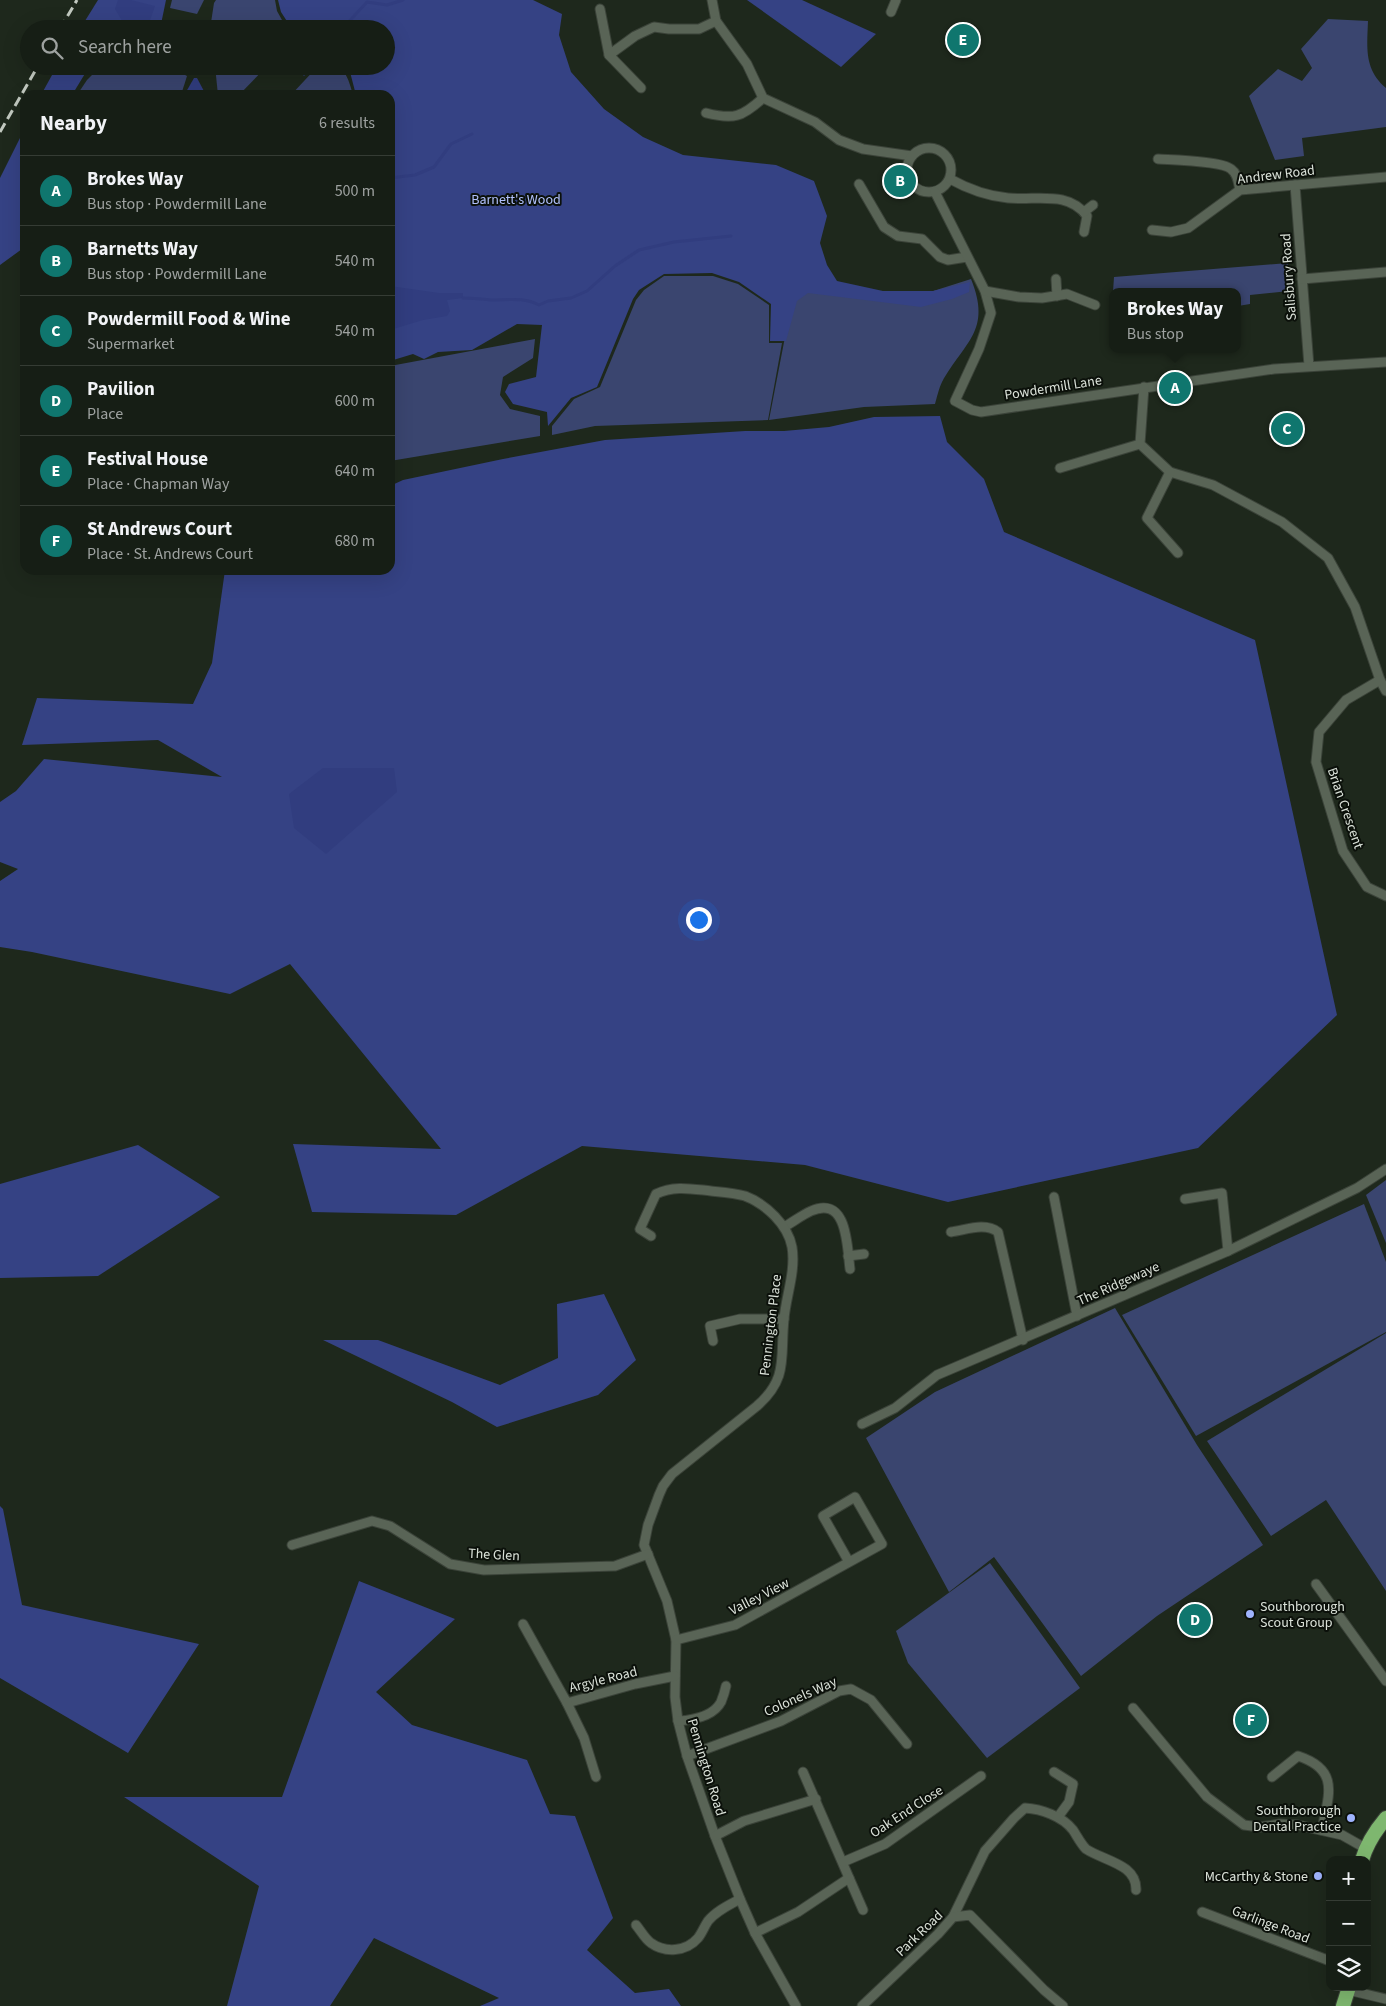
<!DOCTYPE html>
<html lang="en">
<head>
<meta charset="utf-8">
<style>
  :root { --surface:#161e15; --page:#1f271e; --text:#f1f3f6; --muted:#9ea2a0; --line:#353c34; --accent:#0f766e }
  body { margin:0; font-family:"Source Sans 3",sans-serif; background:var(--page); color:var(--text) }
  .controls { position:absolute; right:15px; bottom:15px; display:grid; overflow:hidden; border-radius:10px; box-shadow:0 5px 20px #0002 }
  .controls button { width:45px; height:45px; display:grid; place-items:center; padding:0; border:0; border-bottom:1px solid var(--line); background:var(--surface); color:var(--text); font:25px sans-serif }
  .you { position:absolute; left:698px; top:919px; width:18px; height:18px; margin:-12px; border:4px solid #fff; border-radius:50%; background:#1a73e8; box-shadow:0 0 0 8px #1a73e833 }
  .badge { display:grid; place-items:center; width:32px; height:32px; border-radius:50%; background:var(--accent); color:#fff; font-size:16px; font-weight:700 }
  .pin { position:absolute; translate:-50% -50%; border:2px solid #fff; box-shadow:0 1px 5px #0006 }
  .popup { position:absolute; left:1109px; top:288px; width:132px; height:65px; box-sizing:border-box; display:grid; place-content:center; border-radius:10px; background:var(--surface); filter:drop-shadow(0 1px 4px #0005); font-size:16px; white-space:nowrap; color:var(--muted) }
  .popup b { font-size:19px; color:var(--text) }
  .popup::after { content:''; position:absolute; left:50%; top:100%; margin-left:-10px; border:10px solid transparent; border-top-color:var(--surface) }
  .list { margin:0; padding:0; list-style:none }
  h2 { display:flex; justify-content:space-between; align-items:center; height:65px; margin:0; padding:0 20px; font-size:21px }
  h2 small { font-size:16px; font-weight:400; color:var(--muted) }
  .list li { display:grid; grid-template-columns:32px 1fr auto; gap:15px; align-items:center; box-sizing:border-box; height:70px; padding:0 20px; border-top:1px solid var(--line) }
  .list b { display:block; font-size:19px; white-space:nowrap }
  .list p { margin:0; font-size:16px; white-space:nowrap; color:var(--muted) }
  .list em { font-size:16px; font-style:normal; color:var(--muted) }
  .icon { flex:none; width:28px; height:28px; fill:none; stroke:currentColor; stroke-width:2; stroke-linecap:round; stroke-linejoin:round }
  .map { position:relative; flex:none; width:1386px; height:2006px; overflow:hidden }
  .search { position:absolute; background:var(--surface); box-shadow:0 5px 20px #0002; left:20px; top:20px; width:375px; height:55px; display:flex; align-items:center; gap:12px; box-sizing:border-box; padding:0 18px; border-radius:28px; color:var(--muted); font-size:19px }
  .panel { position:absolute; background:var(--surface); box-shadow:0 5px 20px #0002; left:20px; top:90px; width:375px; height:485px; border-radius:15px }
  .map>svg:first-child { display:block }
  .green { fill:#3a456f }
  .forest { fill:#354284 }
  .water { fill:#313d7f }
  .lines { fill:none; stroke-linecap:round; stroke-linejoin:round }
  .stream { stroke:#313d7f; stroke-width:3 }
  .minor-casing { stroke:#3b4339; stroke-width:11 }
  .highway-casing { stroke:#3b4339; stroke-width:16 }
  .minor { stroke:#596456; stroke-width:9 }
  .highway { stroke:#7eb76f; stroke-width:14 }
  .rail { stroke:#c3cac1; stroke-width:3; stroke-dasharray:10 5; stroke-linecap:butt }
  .poi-dot { fill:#9fb3fd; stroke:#0b100a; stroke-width:2 }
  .labels { text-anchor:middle; stroke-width:4; stroke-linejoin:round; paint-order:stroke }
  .street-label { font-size:14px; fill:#dbe2d9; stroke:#0b100a }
  .park-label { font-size:14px; fill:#b1c1fc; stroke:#0b100a }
  .poi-label { font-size:14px; fill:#dbe2d9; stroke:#0b100a; text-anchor:end }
</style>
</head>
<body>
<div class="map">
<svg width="1386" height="2006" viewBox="0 0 1386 2006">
  <rect width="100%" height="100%" fill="#1e281c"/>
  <g class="green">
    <path d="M172 0H204L197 14 170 8Z"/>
    <path d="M216 0H275L277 11 287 29H210L214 3Z"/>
    <path d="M1328 19 1368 21C1367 48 1364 69 1386 88V127L1302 138 1304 156 1275 160 1249 96 1278 69 1302 81 1312 68 1301 49Z"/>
    <path d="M101 66H168L187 76 181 95H77L87 80Z"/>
    <path d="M215 66H267L239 95H218Z"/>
    <path d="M318 66C345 66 346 71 353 95H291Z"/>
    <path d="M1288 263 1289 291 1250 295V304L1238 306V292H1113L1114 277Z"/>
    <path d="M664 276H713L738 284 769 305V343H782L768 420 595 426 552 435V426L574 399 600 387 636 300 644 290Z"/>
    <path d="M971 279C992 331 965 341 942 382 939 388 937 397 935 404L864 407 769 420 796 280 908 299Z"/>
    <path d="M535 339 533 358 503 377 500 395 510 409 540 416V436L390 461V366Z"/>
    <path d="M1386 1180V1243L1366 1195Z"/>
    <path d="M1364 1204 1386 1262V1332L1196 1436 1122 1315Z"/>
    <path d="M1115 1308 1197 1445 1263 1545 1157 1616 1081 1676 994 1557 949 1592 866 1438 935 1392Z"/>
    <path d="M1386 1333V1591L1326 1500 1271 1536 1207 1441Z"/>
    <path d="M990 1563 1080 1688 987 1758 908 1663 896 1631Z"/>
  </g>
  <g class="forest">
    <path d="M98 0H166L160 29H80Z"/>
    <path d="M278 0H533L562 14 559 35 571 72 604 109 643 137 683 155 776 165 814 181 827 216 820 243 827 265 837 281 883 291H933L970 282 969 292 952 299 921 307 808 293 797 301 786 341H770L771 304 739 282 712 273 664 274 639 290 633 299 597 387 571 398 548 426 547 412 513 404 505 392 509 384 536 377 542 325 517 324 472 350 438 352 424 359 413 354 390 361V95H356L350 72 342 66H386V29H292L281 12Z"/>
    <path d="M747 0H802L876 34 841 67Z"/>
    <path d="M57 66H93L86 72 72 95H41Z"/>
    <path d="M25 128V175L20 195H25V250L22 249 0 265V178Z"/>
    <path d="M940 416 947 442 984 479 1004 532 1255 640 1337 1015 1198 1148 948 1202 805 1165 582 1146 456 1215 312 1212 293 1144 441 1149 290 964 230 994 32 952 0 947V881L18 869 0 862V802L16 791 44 759 222 777 158 740 22 745 37 698 193 704 212 663 225 570H390V486L403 480 503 459 605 440 745 431H784L829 427 874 417Z"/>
    <path d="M138 1145 220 1197 98 1276 0 1278V1184Z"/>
    <path d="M604 1294 636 1360 598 1395 497 1427 452 1402 323 1340H378L500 1385 558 1358 557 1304Z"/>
    <path d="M0 1506 3 1509 22 1605 199 1644 128 1753 0 1678Z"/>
    <path d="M359 1581 455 1619 376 1692 412 1725 527 1760 550 1814 575 1816 613 1918 587 1950 635 1993 669 1989 681 2006H480L499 1998 374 1938 330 2006H227L259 1886 124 1797H282Z"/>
  </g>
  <g class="water">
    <path d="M118 0H131L155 6 147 29H127L115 9Z"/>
    <path d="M194 78H197L205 93 203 95H187L186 92Z"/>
    <path d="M390 286 439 293H463V298L447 300 450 311 447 316 423 320 390 330Z"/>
    <path d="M323 768H394L397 792 326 854 294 828 289 794Z"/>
  </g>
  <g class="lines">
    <g class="stream">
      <path d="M342 29 367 2 387 5 403 0"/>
      <path d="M304 74 310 66"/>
      <path d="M390 178 415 175 434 167 451 144 472 134"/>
      <path d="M463 298C473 298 482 299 492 300 508 300 524 297 539 305L548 301 571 298 587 291 615 266 639 250 674 242 731 236"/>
    </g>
    <g class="minor-casing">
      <g id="minor">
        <path d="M712 0 716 21 747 64 763 98 815 122 839 140 863 149 912 156"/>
        <path d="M600 9 609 55"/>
        <path d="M891 12 896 0"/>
        <path d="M641 88 609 55 635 36 654 27 669 29H699L716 21"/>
        <path d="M706 113C734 120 742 117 763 98"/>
        <circle cx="929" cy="170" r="22"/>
        <path d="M1158 159C1172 160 1222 161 1231 169 1238 174 1238 182 1240 190"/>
        <path d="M950 179C968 189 987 196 1008 198 1036 201 1068 190 1087 216L1084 232"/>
        <path d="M859 184 884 227 898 236 922 239 940 257 948 260 967 257"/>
        <path d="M1295 185 1309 366"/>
        <path d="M935 192 985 291 991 313 979 349 955 401 972 410 981 412 1274 369 1386 362"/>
        <path d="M1084 212 1093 205"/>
        <path d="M1152 230 1171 232 1188 228 1240 190 1386 177"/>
        <path d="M1056 279 1057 296"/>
        <path d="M1302 279 1386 272"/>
        <path d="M985 291 1019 297 1042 298 1067 294 1095 305"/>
        <path d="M1144 387 1140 444 1170 472 1213 485 1282 522 1328 558 1355 607 1380 680 1386 691"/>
        <path d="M1060 468 1140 444"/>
        <path d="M1170 472 1147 518 1178 553"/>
        <path d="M1380 680 1346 700 1319 732 1316 762 1343 851 1367 887 1386 896"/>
        <path d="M1054 1197 1077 1316"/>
        <path d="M1185 1199 1222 1193 1228 1251"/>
        <path d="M784 1227C793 1222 802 1215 811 1211 848 1195 847 1247 850 1269"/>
        <path d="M951 1232C966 1230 985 1222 998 1232L1023 1340"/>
        <path d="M651 1236 640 1229 656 1194C674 1185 692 1189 711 1191 721 1192 735 1193 745 1196 766 1204 788 1225 792 1247 796 1271 786 1296 784 1319 780 1357 789 1378 757 1406L672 1474 663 1486 659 1495 648 1525 644 1545 667 1601 676 1640 675 1697 678 1721 687 1756 715 1836 740 1899 755 1933 796 2006"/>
        <path d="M848 1256 864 1254"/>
        <path d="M713 1341 710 1326 740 1319H784"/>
        <path d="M862 1424 895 1408 937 1375 1228 1251 1357 1188 1386 1169"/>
        <path d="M292 1545 372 1521 390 1526 450 1564 484 1570 615 1566 648 1554"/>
        <path d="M1316 1584 1386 1681"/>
        <path d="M523 1624 567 1703 635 1684 675 1676"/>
        <path d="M676 1640 735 1625 882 1544 855 1497 823 1516 849 1562"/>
        <path d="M567 1703 584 1738 596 1777"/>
        <path d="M1133 1708 1207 1797 1244 1825 1260 1827 1280 1824 1298 1825 1342 1835 1365 1848"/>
        <path d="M678 1721C693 1720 713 1717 721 1702 723 1697 725 1691 726 1686"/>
        <path d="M687 1756 781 1721 839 1691 851 1689 871 1700 907 1744"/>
        <path d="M803 1772 863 1910"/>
        <path d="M1054 1772 1073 1784 1069 1802 1058 1817"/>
        <path d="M1272 1777 1298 1756C1341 1770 1328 1796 1322 1830"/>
        <path d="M715 1836 744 1821 816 1799"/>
        <path d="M843 1862 885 1844 981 1776"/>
        <path d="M1202 1912 1330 1961"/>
        <path d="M953 1917 985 1851 1014 1818 1025 1808C1041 1809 1062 1816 1073 1830 1077 1836 1081 1844 1086 1849 1104 1861 1137 1864 1136 1890"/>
        <path d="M636 1925C641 1931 645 1939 651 1943 665 1953 686 1952 698 1938 702 1933 704 1927 708 1921 716 1911 729 1905 740 1899"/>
        <path d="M755 1933 798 1912 849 1878"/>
        <path d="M1348 1990 1386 1999"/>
        <path d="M862 2006 938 1934 953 1917 970 1915 1044 1990 1063 2006"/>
      </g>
    </g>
    <g class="highway-casing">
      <g id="highway">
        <path d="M1362 1860C1367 1843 1375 1831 1386 1818"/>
        <path d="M1343 2006 1349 1987"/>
      </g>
    </g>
    <use href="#minor" class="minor"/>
    <use href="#highway" class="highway"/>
    <g class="rail">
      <path d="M60 29 77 0"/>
      <path d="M0 132 38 66"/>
    </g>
  </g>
  <g class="poi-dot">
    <circle cx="1250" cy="1614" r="5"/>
    <circle cx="1351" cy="1818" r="5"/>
    <circle cx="1318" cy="1876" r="5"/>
  </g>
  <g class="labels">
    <g class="street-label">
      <text transform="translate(1276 174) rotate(-7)" y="5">Andrew Road</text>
      <text transform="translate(1288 277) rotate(-94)" y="5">Salisbury Road</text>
      <text transform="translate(1053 387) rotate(-9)" y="5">Powdermill Lane</text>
      <text transform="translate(1346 808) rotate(71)" y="5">Brian Crescent</text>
      <text transform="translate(1118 1283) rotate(-24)" y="5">The Ridgewaye</text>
      <text transform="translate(770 1325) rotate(-83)" y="5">Pennington Place</text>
      <text transform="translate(494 1554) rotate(3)" y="5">The Glen</text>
      <text transform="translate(759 1596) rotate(-27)" y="5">Valley View</text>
      <text transform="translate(603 1679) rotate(-14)" y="5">Argyle Road</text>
      <text transform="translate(800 1696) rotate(-24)" y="5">Colonels Way</text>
      <text transform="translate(707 1767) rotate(73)" y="5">Pennington Road</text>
      <text transform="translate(906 1811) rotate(-33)" y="5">Oak End Close</text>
      <text transform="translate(1271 1924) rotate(21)" y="5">Garlinge Road</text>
      <text transform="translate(919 1933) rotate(-44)" y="5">Park Road</text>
    </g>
    <g class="park-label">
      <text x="516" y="204">Barnett's Wood</text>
    </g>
    <g class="poi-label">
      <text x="1260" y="1611" text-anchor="start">Southborough<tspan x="1260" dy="16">Scout Group</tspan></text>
      <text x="1341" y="1815">Southborough<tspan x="1341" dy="16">Dental Practice</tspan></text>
      <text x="1308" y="1881">McCarthy &amp; Stone</text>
    </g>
  </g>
</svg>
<div class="controls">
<button>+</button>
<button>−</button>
<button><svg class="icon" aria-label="layers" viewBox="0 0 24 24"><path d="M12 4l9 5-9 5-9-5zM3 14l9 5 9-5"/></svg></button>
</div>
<div class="you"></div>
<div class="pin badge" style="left:1175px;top:388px">A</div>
<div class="popup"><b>Brokes Way</b>Bus stop</div>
<div class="pin badge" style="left:900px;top:181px">B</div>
<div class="pin badge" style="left:1287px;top:429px">C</div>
<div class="pin badge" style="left:1195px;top:1620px">D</div>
<div class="pin badge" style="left:963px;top:40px">E</div>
<div class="pin badge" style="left:1251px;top:1720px">F</div>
<div class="search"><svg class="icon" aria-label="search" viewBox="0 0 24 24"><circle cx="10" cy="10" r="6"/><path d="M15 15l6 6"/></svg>Search here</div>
<section class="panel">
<h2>Nearby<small>6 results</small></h2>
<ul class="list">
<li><span class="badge">A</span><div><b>Brokes Way</b><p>Bus stop · Powdermill Lane</p></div><em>500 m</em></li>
<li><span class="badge">B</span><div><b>Barnetts Way</b><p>Bus stop · Powdermill Lane</p></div><em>540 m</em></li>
<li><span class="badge">C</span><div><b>Powdermill Food &amp; Wine</b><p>Supermarket</p></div><em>540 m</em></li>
<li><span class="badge">D</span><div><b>Pavilion</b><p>Place</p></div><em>600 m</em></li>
<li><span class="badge">E</span><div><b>Festival House</b><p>Place · Chapman Way</p></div><em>640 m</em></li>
<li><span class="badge">F</span><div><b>St Andrews Court</b><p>Place · St. Andrews Court</p></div><em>680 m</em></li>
</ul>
</section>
</div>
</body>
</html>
